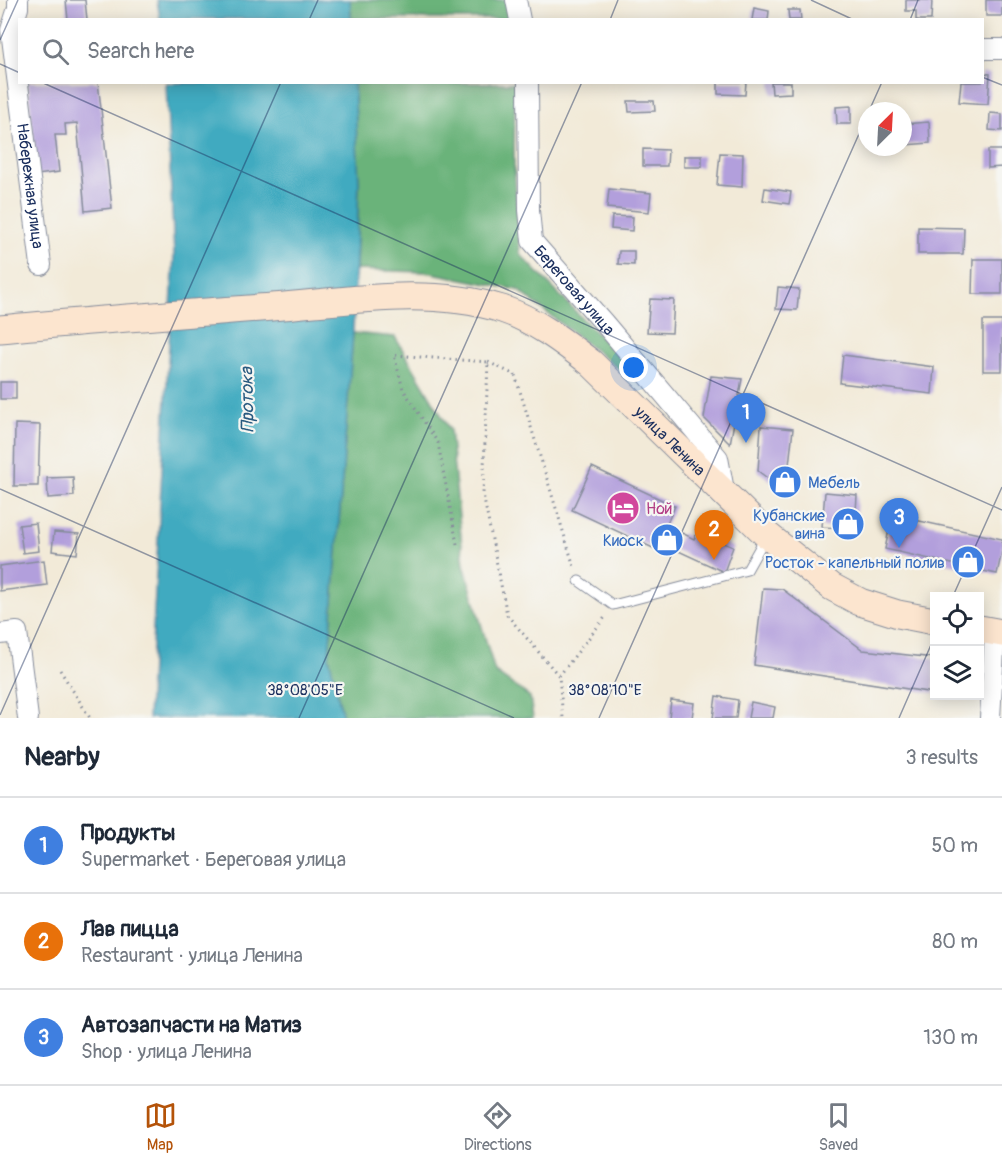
<!DOCTYPE html>
<html lang="en">
<head>
<meta charset="utf-8">
<style>
  :root { --surface:#fff; --page:#f2f2f3; --text:#1f2937; --muted:#747a83; --line:#e0e1e3; --accent:#b45309 }
  body { margin:0; font-family:Pangolin,sans-serif; background:var(--page); color:var(--text) }
  .controls { position:absolute; right:18px; bottom:18px; display:grid; overflow:hidden; border-radius:0px; box-shadow:0 3px 15px #0003 }
  .controls button { width:54px; height:54px; display:grid; place-items:center; padding:0; border:0; border-bottom:2px solid var(--line); background:var(--surface); color:var(--text); font:30px sans-serif }
  .compass { position:absolute; left:858px; top:102px; width:54px; height:54px; border-radius:50%; background:var(--surface); box-shadow:0 3px 15px #0003; rotate:24deg }
  .you { position:absolute; left:634px; top:368px; width:21px; height:21px; margin:-15px; border:4px solid #fff; border-radius:50%; background:#1a73e8; box-shadow:0 0 0 9px #1a73e833 }
  .badge { display:grid; place-items:center; width:39px; height:39px; border-radius:50%; background:var(--accent); color:#fff; font-size:20px; font-weight:700 }
  .pin { position:absolute; translate:-50% -50px; filter:drop-shadow(0 2px 3px #0008) }
  .pin::after { content:''; position:absolute; top:32px; width:21px; height:18px; background:inherit; clip-path:polygon(0 0,100% 0,50% 100%) }
  .list { margin:0; padding:0; list-style:none }
  h2 { display:flex; justify-content:space-between; align-items:center; height:78px; margin:0; padding:0 24px; font-size:26px }
  h2 small { font-size:20px; font-weight:400; color:var(--muted) }
  .list li { display:grid; grid-template-columns:39px 1fr auto; gap:18px; align-items:center; box-sizing:border-box; height:96px; padding:0 24px; border-top:2px solid var(--line) }
  .list b { display:block; font-size:22px; white-space:nowrap }
  .list p { margin:0; font-size:20px; white-space:nowrap; color:var(--muted) }
  .list em { font-size:20px; font-style:normal; color:var(--muted) }
  .icon { flex:none; width:33px; height:33px; fill:none; stroke:currentColor; stroke-width:2; stroke-linecap:round; stroke-linejoin:round }
  .map { position:relative; flex:none; width:1002px; height:718px; overflow:hidden }
  .search { position:absolute; background:var(--surface); box-shadow:0 3px 15px #0003; left:18px; right:18px; top:18px; height:66px; display:flex; align-items:center; gap:15px; box-sizing:border-box; padding:0 21px; border-radius:0px; color:var(--muted); font-size:22px }
  .sheet { height:366px; background:var(--surface) }
  nav { display:flex; justify-content:space-around; align-items:center; box-sizing:border-box; height:84px; border-top:2px solid var(--line); background:var(--surface); font-size:16px; color:var(--muted) }
  nav a { display:grid; justify-items:center; gap:3px }
  nav .on { color:var(--accent) }
  .map>svg:first-child { display:block }
  .forest { fill:#6ab37a; stroke:#42716c; stroke-width:1.5 }
  .water { fill:#41aac0; stroke:#2e6c8f; stroke-width:1.5 }
  .building { fill:#b29fdc }
  .lines { fill:none; stroke-linecap:round; stroke-linejoin:round }
  .service-casing { stroke:#868c9b; stroke-width:11 }
  .minor-casing { stroke:#868c9b; stroke-width:22 }
  .secondary-casing { stroke:#868c9b; stroke-width:29 }
  .path { stroke:#868c9b; stroke-width:3; stroke-dasharray:1.5 4.5; stroke-linecap:butt }
  .service { stroke:#fff; stroke-width:9 }
  .minor { stroke:#fff; stroke-width:20 }
  .secondary { stroke:#fce5cf; stroke-width:27 }
  .ticks { fill:none; stroke:#1b2f5e; stroke-width:1.5; stroke-opacity:0.45 }
  .labels { text-anchor:middle; stroke-width:4.5; stroke-linejoin:round; paint-order:stroke }
  .street-label { font-size:16px; fill:#1b2f5e; stroke:#f6f6f2 }
  .shop-label { font-size:16px; fill:#366cbe; stroke:#f6f6f2; text-anchor:end }
  .hotel-label { font-size:16px; fill:#b23c85; stroke:#f6f6f2; text-anchor:start }
  .water-label { font-size:18px; font-style:italic; fill:#285a80; stroke:#f6f6f2 }
  .ticks-label { font-size:15px; text-anchor:middle; fill:#1b2f5e; stroke:#f6f6f2; stroke-width:4.5; stroke-linejoin:round; paint-order:stroke }
</style>
</head>
<body>
<div class="map">
<svg width="1002" height="718" viewBox="0 0 1002 718">
  <rect width="100%" height="100%" fill="#f6f6f2"/>
  <filter id="ink" filterUnits="userSpaceOnUse"><feTurbulence type="fractalNoise" baseFrequency=".0167" numOctaves="2"/><feDisplacementMap in="SourceGraphic" scale="12" xChannelSelector="R" yChannelSelector="G"/><feConvolveMatrix kernelMatrix="1 2 1 2 8 2 1 2 1" color-interpolation-filters="sRGB"/></filter>
  <filter id="wash" filterUnits="userSpaceOnUse"><feTurbulence type="fractalNoise" baseFrequency=".008" numOctaves="4" result="noise"/><feDisplacementMap in="SourceGraphic" scale="24" xChannelSelector="R" yChannelSelector="G"/><feGaussianBlur stdDeviation="1.35" result="paint"/><feColorMatrix in="noise" values="0 0 0 0 0 0 0 0 0 0 0 0 0 0 0 0 0 1.4 0 .05"/><feComposite in="paint" operator="in"/></filter>
  <g filter="url(#wash)">
    <rect width="100%" height="100%" fill="#f2ead8"/>
    <g class="forest">
      <path d="M350 0H507L510 19H351Z"/>
      <path d="M354 83H515L514 165 520 254 631 369 629 377 518 290 427 272 356 270 359 183Z"/>
      <path d="M353 333 395 337 450 430 464 565 495 672 530 697 533 718H343L329 657Z"/>
    </g>
    <g class="water">
      <path d="M157 0H350L351 19H160Z"/>
      <path d="M166 83H354L359 183 353 333 329 657 343 718H148L174 255Z"/>
    </g>
    <g id="blocks">
      <g class="building">
        <path d="M66 0H85L87 20H68Z"/>
        <path d="M906 0H932L931 20H916V11H906Z"/>
        <rect x="986" y="0" width="16" height="16"/>
        <path d="M754 8 769 11 768 20H752Z"/>
        <path d="M788 10H800L801 20H789Z"/>
        <path d="M982 73 990 74 988 104 959 102 961 82H982Z"/>
        <path d="M28 82H98L112 208 85 211 77 123 65 124 66 135H55L59 172 37 175Z"/>
        <path d="M718 82H746L745 95 718 94Z"/>
        <path d="M771 82H791V93L772 94Z"/>
        <path d="M628 101H654L655 111 629 112Z"/>
        <path d="M851 106V124H837L836 107Z"/>
        <path d="M990 113 1002 114V131L989 130Z"/>
        <path d="M929 122 930 143 905 145 903 124Z"/>
        <path d="M643 149 668 150 667 166H643Z"/>
        <path d="M988 150H1002V167L988 168Z"/>
        <path d="M720 153 743 154 742 187 717 185Z"/>
        <rect x="684" y="156" width="18" height="11"/>
        <path d="M765 188 791 192 789 204 763 200Z"/>
        <path d="M609 189 651 193 649 212 607 208Z"/>
        <path d="M612 216 633 217 632 231 611 229Z"/>
        <path d="M918 227 964 228 963 254H918Z"/>
        <path d="M619 251H634V265L618 264Z"/>
        <path d="M973 259H1002V294H972Z"/>
        <path d="M778 287 799 289 797 310 776 309Z"/>
        <path d="M650 299 674 300 672 333 647 332Z"/>
        <rect x="983" y="321" width="19" height="50"/>
        <path d="M843 355 934 367 932 394 840 383Z"/>
        <path d="M711 376 742 379 730 444 704 418Z"/>
        <rect x="0" y="382" width="16" height="17"/>
        <path d="M15 424 40 425 38 486H14Z"/>
        <path d="M761 426 793 429 786 492 758 471Z"/>
        <path d="M592 467 675 506 655 549 572 510Z"/>
        <path d="M73 477 74 496 48 498 47 478Z"/>
        <path d="M825 492 857 495 855 529 822 527Z"/>
        <path d="M892 515 1002 539V551L997 574 885 549Z"/>
        <path d="M36 523 39 551 23 553 19 525Z"/>
        <path d="M54 532 79 534 77 554 52 551Z"/>
        <path d="M697 532 733 547 724 572 674 549 682 533 694 539Z"/>
        <path d="M44 560 47 585 0 591V566Z"/>
        <path d="M763 588 782 589 863 650 934 658V693L754 665Z"/>
        <path d="M716 696 738 700 736 718H713Z"/>
        <path d="M671 700 694 703 692 718H669Z"/>
        <path d="M751 702 775 707 773 718H748Z"/>
      </g>
    </g>
  </g>
  <g filter="url(#ink)">
    <use href="#blocks" fill-opacity="0" stroke="#868c9b" stroke-width="1.5"/>
    <g class="lines">
      <g class="service-casing">
        <path id="service" d="M579 581 613 605 747 570 765 538"/>
      </g>
      <g class="minor-casing">
        <g id="minor">
          <path id="s1" d="M18 0V8L11 30 41 265"/>
          <path d="M516 0 520 20"/>
          <path d="M982 49H1002"/>
          <path id="s2" d="M528 82 529 210 532 241 604 323 718 458 725 496"/>
          <path d="M0 634 17 632 28 718"/>
          <path d="M990 718 995 632"/>
        </g>
      </g>
      <g class="secondary-casing">
        <g id="secondary">
          <path id="s3" d="M0 329C91 320 181 314 272 307 347 301 429 286 502 309 535 320 564 342 591 363L767 535 832 587 860 602 898 614 934 621"/>
          <path d="M980 629 1002 633"/>
        </g>
      </g>
      <g class="path">
        <path d="M488 362 515 375 575 570"/>
        <path d="M457 544 438 443 403 389 394 355 488 362 483 494 507 615 559 676 563 718"/>
        <path d="M60 670 90 718"/>
        <path d="M559 676 606 616"/>
      </g>
      <use href="#service" class="service"/>
      <use href="#minor" class="minor"/>
      <use href="#secondary" class="secondary"/>
    </g>
  </g>
  <path class="ticks" d="M811 0 854 20M309 20 318 0M610 20 618 0M910 20 918 0M0 40 18 0M0 64 20 73M982 77 1002 85M41 82 1002 510M869 111 882 82M0 489 514 718M953 596 1002 487M0 715 281 82M299 718 582 82M599 718 867 116M899 718 934 638"/>
  <defs>
    <g id="shop-disc" transform="scale(1.725)"><circle r="9.5" fill="#3f7fe0" stroke="#f6f6f2"/><path d="M-5-2.5h2.3a2.7 3.5 0 0 1 5.4 0H5L5.5 6h-11ZM-1.5-2.5h3a1.5 2.3 0 0 0-3 0Z" fill="#fff"/></g>
    <g id="hotel-disc" transform="scale(1.725)"><circle r="9.5" fill="#d1479c" stroke="#f6f6f2"/><path d="M-6-4.5h1.5V1H6V5H4.5V3h-9V5H-6ZM-4 0a1.8 1.8 0 1 1 3.6 0ZM.5 0V-2.5h3Q6-2.5 6 0Z" fill="#fff"/></g>
  </defs>
  <g fill-rule="evenodd">
    <use href="#shop-disc" x="785" y="482"/>
    <use href="#hotel-disc" x="623" y="508"/>
    <use href="#shop-disc" x="848" y="524"/>
    <use href="#shop-disc" x="667" y="540"/>
    <use href="#shop-disc" x="968" y="562"/>
  </g>
  <g class="labels">
    <g class="street-label">
      <text dy="6" stroke="none"><textPath href="#s1" startOffset="188">Набережная улица</textPath></text>
      <text dy="6" stroke="none"><textPath href="#s2" startOffset="224">Береговая улица</textPath></text>
      <text dy="6" stroke="none"><textPath href="#s3" startOffset="720">улица Ленина</textPath></text>
    </g>
    <g class="shop-label">
      <text x="808" y="488" text-anchor="start">Мебель</text>
      <text x="825" y="521">Кубанские<tspan x="825" dy="18">вина</tspan></text>
      <text x="644" y="546">Киоск</text>
      <text x="945" y="568">Росток - капельный полив</text>
    </g>
    <g class="hotel-label">
      <text x="646" y="514">Ной</text>
    </g>
    <g class="water-label">
      <text transform="translate(247 400) rotate(-91)" y="6">Протока</text>
    </g>
  </g>
  <g class="ticks-label">
    <text x="305" y="695">38°08'05"E</text>
    <text x="605" y="695">38°08'10"E</text>
  </g>
</svg>
<div class="controls">
<button><svg class="icon" aria-label="locate" viewBox="0 0 24 24"><circle cx="12" cy="12" r="6"/><path d="M12 2v4M12 18v4M2 12h4M18 12h4"/></svg></button>
<button><svg class="icon" aria-label="layers" viewBox="0 0 24 24"><path d="M12 4l9 5-9 5-9-5zM3 14l9 5 9-5"/></svg></button>
</div>
<svg class="compass" viewBox="-18 -18 36 36"><path d="M0-13l5 13h-10z" fill="#e53935"/><path d="M0 13l5-13h-10z" fill="#747a83"/></svg>
<div class="you"></div>
<div class="pin badge" style="left:746px;top:443px;background:#3f7fe0">1</div>
<div class="pin badge" style="left:714px;top:560px;background:#e8710a">2</div>
<div class="pin badge" style="left:899px;top:548px;background:#3f7fe0">3</div>
<div class="search"><svg class="icon" aria-label="search" viewBox="0 0 24 24"><circle cx="10" cy="10" r="6"/><path d="M15 15l6 6"/></svg>Search here</div>
</div>
<section class="sheet">
<h2>Nearby<small>3 results</small></h2>
<ul class="list">
<li><span class="badge" style="background:#3f7fe0">1</span><div><b>Продукты</b><p>Supermarket · Береговая улица</p></div><em>50 m</em></li>
<li><span class="badge" style="background:#e8710a">2</span><div><b>Лав пицца</b><p>Restaurant · улица Ленина</p></div><em>80 m</em></li>
<li><span class="badge" style="background:#3f7fe0">3</span><div><b>Автозапчасти на Матиз</b><p>Shop · улица Ленина</p></div><em>130 m</em></li>
</ul>
</section>
<nav>
<a class="on"><svg class="icon" aria-label="map" viewBox="0 0 24 24"><path d="M3 6l6-2 6 2 6-2v14l-6 2-6-2-6 2zM9 4v14M15 6v14"/></svg>Map</a>
<a><svg class="icon" aria-label="directions" viewBox="0 0 24 24"><path d="M12 3l9 9-9 9-9-9zM9 14v-3h6M13 9l2 2-2 2"/></svg>Directions</a>
<a><svg class="icon" aria-label="saved" viewBox="0 0 24 24"><path d="M7 4h10v16l-5-4-5 4z"/></svg>Saved</a>
</nav>
</body>
</html>
